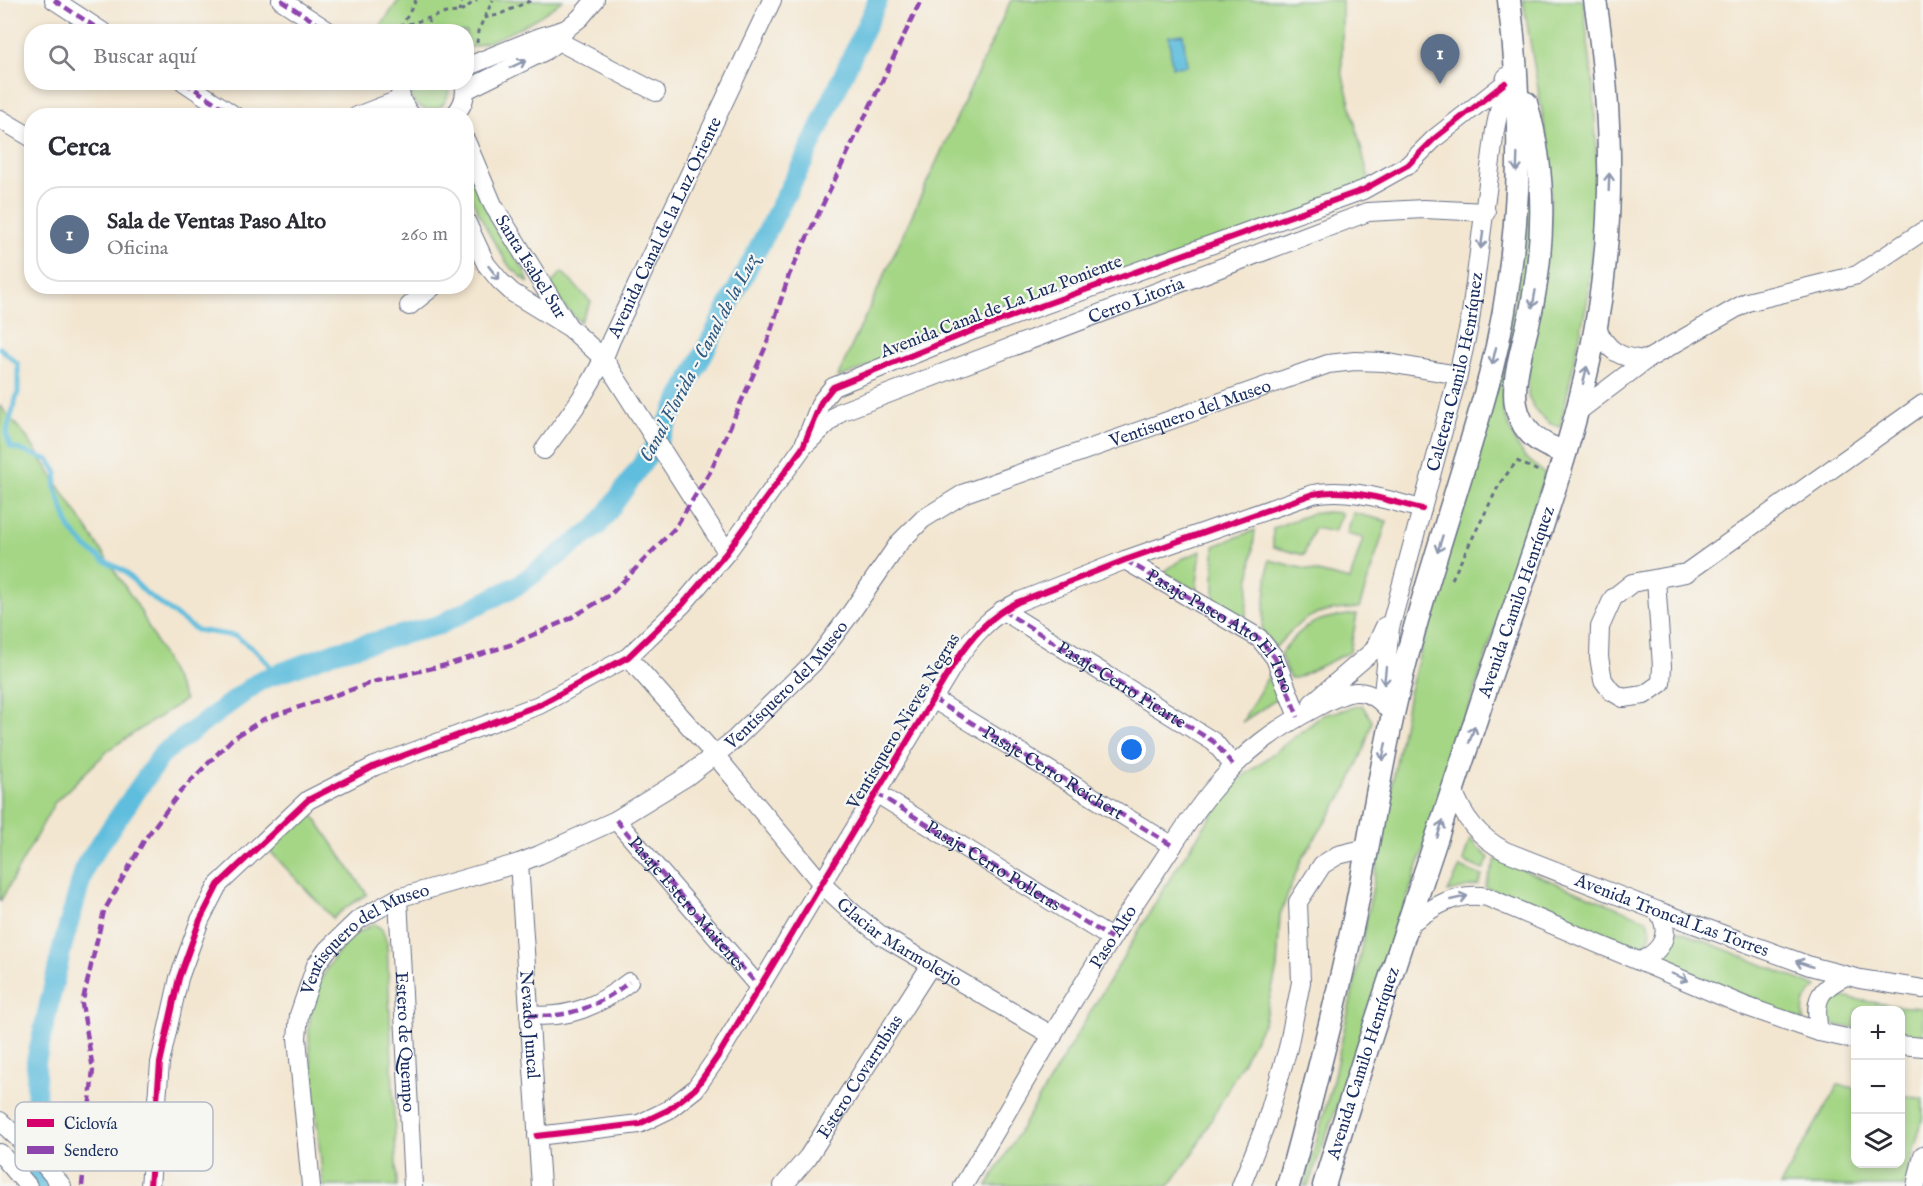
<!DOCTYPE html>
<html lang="es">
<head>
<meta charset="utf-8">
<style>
  :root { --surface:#fff; --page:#f2f2f3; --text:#2b2b33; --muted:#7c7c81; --line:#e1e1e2; --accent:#d93025 }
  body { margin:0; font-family:"IM FELL English",serif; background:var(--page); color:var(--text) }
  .controls { position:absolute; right:18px; bottom:18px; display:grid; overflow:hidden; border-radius:12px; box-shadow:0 3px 9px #0003 }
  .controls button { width:54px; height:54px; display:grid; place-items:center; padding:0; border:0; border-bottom:2px solid var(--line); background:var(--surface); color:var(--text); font:30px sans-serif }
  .you { position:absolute; left:1132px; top:750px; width:21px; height:21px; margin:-15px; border:4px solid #fff; border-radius:50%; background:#1a73e8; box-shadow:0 0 0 9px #1a73e833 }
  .badge { display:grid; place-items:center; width:39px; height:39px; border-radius:50%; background:var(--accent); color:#fff; font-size:20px; font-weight:700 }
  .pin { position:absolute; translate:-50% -50px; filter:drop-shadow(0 2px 3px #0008) }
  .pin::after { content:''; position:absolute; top:32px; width:21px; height:18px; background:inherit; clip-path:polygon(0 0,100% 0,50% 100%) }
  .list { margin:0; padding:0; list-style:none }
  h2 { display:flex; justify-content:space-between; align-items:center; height:78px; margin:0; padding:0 24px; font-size:26px }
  h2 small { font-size:20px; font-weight:400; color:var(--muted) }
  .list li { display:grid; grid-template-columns:39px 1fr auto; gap:18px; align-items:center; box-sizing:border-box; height:96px; margin:0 12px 12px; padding:0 12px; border:2px solid var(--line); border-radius:24px }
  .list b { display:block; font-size:22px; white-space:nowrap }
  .list p { margin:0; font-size:20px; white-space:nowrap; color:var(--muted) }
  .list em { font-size:20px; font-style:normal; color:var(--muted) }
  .icon { flex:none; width:33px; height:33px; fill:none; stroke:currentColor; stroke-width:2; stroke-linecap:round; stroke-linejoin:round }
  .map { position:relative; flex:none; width:1923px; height:1186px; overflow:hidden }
  .search { position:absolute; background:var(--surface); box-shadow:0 3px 9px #0003; left:24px; top:24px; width:450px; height:66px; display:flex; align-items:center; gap:15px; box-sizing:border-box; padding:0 21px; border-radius:24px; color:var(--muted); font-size:22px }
  .panel { position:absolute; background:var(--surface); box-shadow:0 3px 9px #0003; left:24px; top:108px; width:450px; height:186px; border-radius:24px }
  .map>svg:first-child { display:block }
  .green { fill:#a4d685; stroke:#608272; stroke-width:1.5 }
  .water { fill:#5fbddd; stroke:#3d769e; stroke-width:1.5 }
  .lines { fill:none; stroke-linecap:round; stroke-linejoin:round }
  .stream { stroke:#5fbddd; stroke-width:5 }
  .canal { stroke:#5fbddd; stroke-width:20 }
  .minor-casing { stroke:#676f86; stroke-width:20 }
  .major-casing { stroke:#676f86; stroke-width:25 }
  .path { stroke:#676f86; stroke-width:3; stroke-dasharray:4.5 4.5; stroke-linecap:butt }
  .minor { stroke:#fff; stroke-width:18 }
  .major { stroke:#fff; stroke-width:22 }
  .quiet { stroke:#8e44ad; stroke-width:4.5; stroke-dasharray:9 4.5; stroke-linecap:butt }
  .cycleway-casing { stroke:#f6f6f2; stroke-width:10 }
  .cycleway { stroke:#d6006c; stroke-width:6 }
  .oneway { stroke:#8d97ae }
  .labels { text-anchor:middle; stroke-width:4.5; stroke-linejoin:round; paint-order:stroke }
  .street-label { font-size:18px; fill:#1b2f5e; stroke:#f6f6f2 }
  .water-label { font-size:20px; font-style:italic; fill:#2f5a84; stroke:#f6f6f2 }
  .key { fill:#f6f6f2; stroke:#b4bac6; stroke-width:1.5 }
  .key-label { font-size:16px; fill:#1b2f5e }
</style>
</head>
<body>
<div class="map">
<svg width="1923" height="1186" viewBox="0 0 1923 1186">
  <rect width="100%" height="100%" fill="#f6f6f2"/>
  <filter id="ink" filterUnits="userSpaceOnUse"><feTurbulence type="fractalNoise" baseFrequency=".0167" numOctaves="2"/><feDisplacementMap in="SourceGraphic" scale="12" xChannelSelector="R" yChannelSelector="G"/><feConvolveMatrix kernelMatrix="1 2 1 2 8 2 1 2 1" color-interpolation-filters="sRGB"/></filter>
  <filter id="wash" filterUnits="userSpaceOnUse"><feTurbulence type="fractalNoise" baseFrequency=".008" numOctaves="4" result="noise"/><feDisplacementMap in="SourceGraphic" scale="24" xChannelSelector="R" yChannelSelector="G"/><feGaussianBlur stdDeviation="1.35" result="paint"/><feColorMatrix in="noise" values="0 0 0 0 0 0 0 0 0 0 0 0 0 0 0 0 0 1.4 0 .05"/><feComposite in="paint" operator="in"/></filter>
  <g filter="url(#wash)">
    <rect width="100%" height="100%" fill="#f3e6d0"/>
    <g class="green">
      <path d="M399 0H563C537 20 499 41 467 48L466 32 377 31Z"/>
      <path d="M1011 0H1342V72L1371 187 837 378Z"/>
      <path d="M1523 0H1583L1594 92 1597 170 1588 298 1560 427 1549 423 1537 412 1528 396V366L1550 224 1551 165Z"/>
      <path d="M411 83H448C453 107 428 119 412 100Z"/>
      <path d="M466 166 499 234 524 270 529 283 509 266 491 237 467 190Z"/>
      <path d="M1529 174 1533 212 1524 284 1504 378 1503 411 1516 443 1524 456 1545 474 1367 1023 1308 1186H1304L1332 1084 1355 981 1409 694 1515 301Z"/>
      <path d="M562 272 591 302 580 322 563 305 550 285Z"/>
      <path d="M0 406 28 439 139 608 185 700 111 748 55 802 0 902Z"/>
      <path d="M1326 512 1342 513 1334 532 1314 528 1304 555 1273 547V528L1310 514Z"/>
      <path d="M1353 513 1387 521 1359 608C1313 611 1305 614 1275 648L1262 630 1269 560 1350 580 1363 538 1347 534Z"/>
      <path d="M1255 530 1245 622 1214 602V546Z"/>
      <path d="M1201 551 1196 591 1164 572 1182 559Z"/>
      <path d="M1357 614 1350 652 1296 678H1290L1280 654C1308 620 1314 619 1357 614Z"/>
      <path d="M1272 670 1282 696 1242 722Z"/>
      <path d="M1362 705 1372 721 1364 749 1348 787 1301 860 1280 915 1277 968 1264 1022 1194 1152 1169 1186H987L1172 875 1232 785 1323 715Z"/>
      <path d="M311 812 367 894 348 906 333 918 268 849 285 833Z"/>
      <path d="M1470 839 1489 858 1483 870 1463 861Z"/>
      <path d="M1496 859 1646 919C1656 934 1649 946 1632 950L1485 887Z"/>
      <path d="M1460 867 1482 876 1478 885 1448 892Z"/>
      <path d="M374 924 382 929 387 942 397 1186H323C320 1148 315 1109 312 1071 311 1057 308 1043 309 1029 311 988 335 941 374 924Z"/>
      <path d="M1670 927 1817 987C1804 998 1802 1005 1804 1021L1659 959Z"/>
      <path d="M1841 997 1895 1006 1923 1008V1037L1901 1035 1900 1010H1856L1855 1028 1836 1025 1825 1019C1826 1006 1829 1002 1841 997Z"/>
      <path d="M1838 1085 1855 1088 1856 1164H1900L1901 1095 1923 1099V1117L1904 1186H1780Z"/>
    </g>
    <path class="water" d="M1183 34 1187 66 1172 67 1169 36Z"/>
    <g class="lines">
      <path class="stream" d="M0 348 18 364V392L6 434 11 447 49 460 57 473 55 487 70 529 87 548 103 560 124 571 147 594 196 630 236 636 256 651 270 666 273 675"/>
      <path class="canal" d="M37 1186 36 1061 63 944 86 864 163 753 261 680 335 652 439 625 520 584 598 526 657 443 803 162 878 0"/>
    </g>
  </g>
  <g filter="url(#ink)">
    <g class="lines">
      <g class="minor-casing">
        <g id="minor">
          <path d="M54 0 103 32"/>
          <path d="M281 0 330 32"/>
          <path d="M558 41 656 92"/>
          <path d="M466 67 540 37 566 29"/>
          <path d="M184 82 235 116"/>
          <path d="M401 82C398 96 403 106 412 116"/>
          <path d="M466 90 545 51 558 41 566 29 580 18 595 0"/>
          <path d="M357 116 401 99"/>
          <path d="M453 116C463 107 467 96 464 82"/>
          <path d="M0 119 32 138"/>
          <path id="s1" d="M466 141 493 205 567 324"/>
          <path d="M466 221 486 264 500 281 513 293 570 328 604 359 727 552"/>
          <path d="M409 306 434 286"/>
          <path d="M1596 326C1607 351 1619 358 1646 360"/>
          <path d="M1576 413 1646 360 1747 302 1857 275 1923 231"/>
          <path id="s2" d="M806 444 840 412 1368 212 1424 209 1486 212"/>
          <path id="s3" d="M544 450C570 415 596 381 611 340L772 0"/>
          <path d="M1125 560 1259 638 1275 658 1298 717"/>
          <path d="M1656 579 1662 667 1661 683 1644 695 1623 698 1611 691 1603 680 1599 657 1600 627 1613 598 1632 583 1686 573 1923 404"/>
          <path id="s4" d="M1002 610 1214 742 1234 766"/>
          <path id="s5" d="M628 657 715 755 823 885 853 913 882 936 1053 1036"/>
          <path id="s6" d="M933 699 1173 846"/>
          <path id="s7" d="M1382 702 1390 628 1458 375 1470 321 1495 130 1506 77"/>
          <path d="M1312 703 1374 650 1385 626"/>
          <path id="s8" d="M1453 789C1463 818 1479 837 1505 851L1658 911 1810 966 1860 979 1923 989"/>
          <path id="s9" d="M876 793 1111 938"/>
          <path d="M616 820 759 987"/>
          <path id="s10" d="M519 863 541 1186"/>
          <path id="s11" d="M398 898 413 1186"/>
          <path d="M1408 925C1433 907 1456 891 1487 897L1745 1006 1819 1032 1856 1040"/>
          <path d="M1641 961C1663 950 1672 933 1658 911"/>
          <path d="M529 1015C568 1019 599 1006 629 982"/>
          <path d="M1819 1032C1814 1001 1817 989 1846 976"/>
          <path d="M1900 1045 1923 1047"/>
          <path d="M0 1121 37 1156 62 1186"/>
          <path d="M537 1136 639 1124 668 1110 695 1089 718 1056 955 662C972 636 990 616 1018 602L1125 560 1313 494C1350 487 1386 500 1422 509"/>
          <path d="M0 1153 28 1186"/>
          <path d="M150 1186 160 1063 179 978 200 920 218 885 308 800 375 766 539 705 628 657 683 604 727 552 803 447 821 402 833 387 974 330 1363 190 1408 165 1435 138 1505 83"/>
          <path id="s12" d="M311 1186 297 1038 299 1015 316 965 327 950 358 920 398 898 519 863 539 855 616 820 686 777 734 740 816 660 848 617 899 543 923 519 965 493 1328 364 1355 361 1383 362 1458 375"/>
          <path id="s13" d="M783 1186 808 1157 931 965"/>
          <path id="s14" d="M963 1186C1024 1084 1083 979 1150 880 1171 849 1190 816 1215 787 1245 751 1275 729 1317 707 1328 701 1342 693 1355 692 1372 691 1383 703 1392 714"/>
          <path d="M1241 1186 1266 1123 1288 1048 1301 982 1298 902 1322 865 1338 855 1367 848"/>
          <path d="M1916 1186 1923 1155"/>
        </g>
      </g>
      <g class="major-casing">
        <g id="major">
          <path d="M1526 103C1546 170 1545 238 1532 306 1527 334 1511 377 1516 405 1521 431 1539 445 1565 452"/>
          <path d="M1288 1186C1312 1098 1335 1009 1354 919 1370 840 1381 759 1401 680 1426 577 1463 478 1490 376 1521 255 1525 124 1509 0"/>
          <path id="s15" d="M1324 1186C1374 1020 1431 857 1485 692 1525 573 1574 450 1596 326 1615 219 1612 107 1595 0"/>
        </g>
      </g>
      <g class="path">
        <path d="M416 0 402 26 446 13 459 12 477 0"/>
        <path d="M459 12 462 0"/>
        <path d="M484 18 498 15 532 0"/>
        <path d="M428 32 429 18"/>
        <path d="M477 43 478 31 493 0"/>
        <path d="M1452 579 1500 483 1517 461 1538 471"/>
      </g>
      <use href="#minor" class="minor"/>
      <use href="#major" class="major"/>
      <g class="quiet">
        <path d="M54 0 103 32"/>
        <path d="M281 0 330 32"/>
        <path d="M184 82 235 116"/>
        <path id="s16" d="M1125 560 1259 638 1275 658 1298 717"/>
        <path d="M1002 610 1214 742 1234 766"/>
        <path d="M933 699 1173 846"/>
        <path d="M876 793 1111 938"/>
        <path id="s17" d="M616 820 759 987"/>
        <path d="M529 1015C568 1019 599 1006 629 982"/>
        <path d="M82 1186 93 1069 82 1004 104 911 145 839 181 791 232 739 264 719 377 681 446 665 510 645 567 620 610 595 675 528 710 472 766 346 789 275 921 0"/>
      </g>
      <g class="cycleway-casing">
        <g id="cycleway">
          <path d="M537 1136 639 1124 668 1110 695 1089 718 1056 955 662C972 636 990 616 1018 602L1125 560 1313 494C1350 487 1386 500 1422 509"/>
          <path d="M150 1186 160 1063 179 978 200 920 218 885 308 800 375 766 539 705 628 657 683 604 727 552 803 447 821 402 833 387 974 330 1363 190 1408 165 1435 138 1505 83"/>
        </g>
      </g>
      <use href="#cycleway" class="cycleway"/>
    </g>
    <defs><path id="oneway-shaft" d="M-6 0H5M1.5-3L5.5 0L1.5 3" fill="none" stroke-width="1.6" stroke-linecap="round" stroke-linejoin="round" transform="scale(1.5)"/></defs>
    <g class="oneway">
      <use href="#oneway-shaft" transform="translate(518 64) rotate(-26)"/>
      <use href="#oneway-shaft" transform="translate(1517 163) rotate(92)"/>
      <use href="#oneway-shaft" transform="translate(1609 182) rotate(-88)"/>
      <use href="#oneway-shaft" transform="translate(1482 240) rotate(98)"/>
      <use href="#oneway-shaft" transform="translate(494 273) rotate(52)"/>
      <use href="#oneway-shaft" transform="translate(1534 299) rotate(100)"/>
      <use href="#oneway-shaft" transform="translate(1494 356) rotate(103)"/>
      <use href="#oneway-shaft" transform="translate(1585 375) rotate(-77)"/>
      <use href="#oneway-shaft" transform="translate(1440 544) rotate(107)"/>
      <use href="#oneway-shaft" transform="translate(1385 676) rotate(96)"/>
      <use href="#oneway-shaft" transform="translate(1472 734) rotate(-72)"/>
      <use href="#oneway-shaft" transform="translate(1384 752) rotate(102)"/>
      <use href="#oneway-shaft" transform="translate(1440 829) rotate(-72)"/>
      <use href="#oneway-shaft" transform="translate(1459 898) rotate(-13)"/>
      <use href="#oneway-shaft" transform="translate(1804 964) rotate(-161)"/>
      <use href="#oneway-shaft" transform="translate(1680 977) rotate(23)"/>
    </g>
  </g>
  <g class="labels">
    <g class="street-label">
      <text dy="6" stroke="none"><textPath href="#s3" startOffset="254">Avenida Canal de la Luz Oriente</textPath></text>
      <text dy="6" stroke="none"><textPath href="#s1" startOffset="142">Santa Isabel Sur</textPath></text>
      <text dy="6" stroke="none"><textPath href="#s2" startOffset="363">Cerro Litoria</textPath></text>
      <text transform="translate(1001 306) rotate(-21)" y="6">Avenida Canal de La Luz Poniente</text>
      <text dy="6" stroke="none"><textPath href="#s7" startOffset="339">Caletera Camilo Henríquez</textPath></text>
      <text dy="6" stroke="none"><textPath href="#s12" startOffset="1287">Ventisquero del Museo</textPath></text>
      <text dy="6" stroke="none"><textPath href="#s15" startOffset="615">Avenida Camilo Henríquez</textPath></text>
      <text dy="6" stroke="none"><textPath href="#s16" startOffset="122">Pasaje Paseo Alto El Toro</textPath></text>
      <text dy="6" stroke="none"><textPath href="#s12" startOffset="783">Ventisquero del Museo</textPath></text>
      <text dy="6" stroke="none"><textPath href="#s4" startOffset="141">Pasaje Cerro Picarte</textPath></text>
      <text transform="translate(903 721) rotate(-59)" y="6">Ventisquero Nieves Negras</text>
      <text dy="6" stroke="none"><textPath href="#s6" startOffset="141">Pasaje Cerro Reichert</textPath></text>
      <text dy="6" stroke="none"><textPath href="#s9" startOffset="138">Pasaje Cerro Polleras</textPath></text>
      <text dy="6" stroke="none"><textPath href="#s17" startOffset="110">Pasaje Estero Maitenes</textPath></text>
      <text dy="6" stroke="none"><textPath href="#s8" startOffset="262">Avenida Troncal Las Torres</textPath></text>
      <text dy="6" stroke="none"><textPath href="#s14" startOffset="291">Paso Alto</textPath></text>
      <text dy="6" stroke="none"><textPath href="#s5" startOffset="396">Glaciar Marmolerjo</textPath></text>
      <text dy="6" stroke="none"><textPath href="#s12" startOffset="279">Ventisquero del Museo</textPath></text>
      <text dy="6" stroke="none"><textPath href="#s10" startOffset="162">Nevado Juncal</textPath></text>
      <text dy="6" stroke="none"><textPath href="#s11" startOffset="144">Estero de Quempo</textPath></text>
      <text dy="6" stroke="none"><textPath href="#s15" startOffset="129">Avenida Camilo Henríquez</textPath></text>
      <text dy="6" stroke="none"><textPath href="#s13" startOffset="134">Estero Covarrubias</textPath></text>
    </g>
    <g class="water-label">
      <text transform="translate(698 358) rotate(-62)" y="7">Canal Florida - Canal de la Luz</text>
    </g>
  </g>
  <rect x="15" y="1102" width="198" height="69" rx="9" class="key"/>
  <rect x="27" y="1119" width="27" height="8" fill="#d6006c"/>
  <rect x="27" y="1146" width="27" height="8" fill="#8e44ad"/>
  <g class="key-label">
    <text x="64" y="1129">Ciclovía</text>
    <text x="64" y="1156">Sendero</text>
  </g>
</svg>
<div class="controls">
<button>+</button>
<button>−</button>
<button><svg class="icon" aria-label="layers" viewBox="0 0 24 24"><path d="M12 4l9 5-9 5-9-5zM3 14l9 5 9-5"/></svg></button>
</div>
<div class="you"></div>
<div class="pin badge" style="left:1440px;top:84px;background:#5c6f8a">1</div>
<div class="search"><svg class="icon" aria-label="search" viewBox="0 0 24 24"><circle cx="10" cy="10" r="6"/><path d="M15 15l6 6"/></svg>Buscar aquí</div>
<section class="panel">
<h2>Cerca<small></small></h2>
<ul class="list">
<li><span class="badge" style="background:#5c6f8a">1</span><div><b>Sala de Ventas Paso Alto</b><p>Oficina</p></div><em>260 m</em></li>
</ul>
</section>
</div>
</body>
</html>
